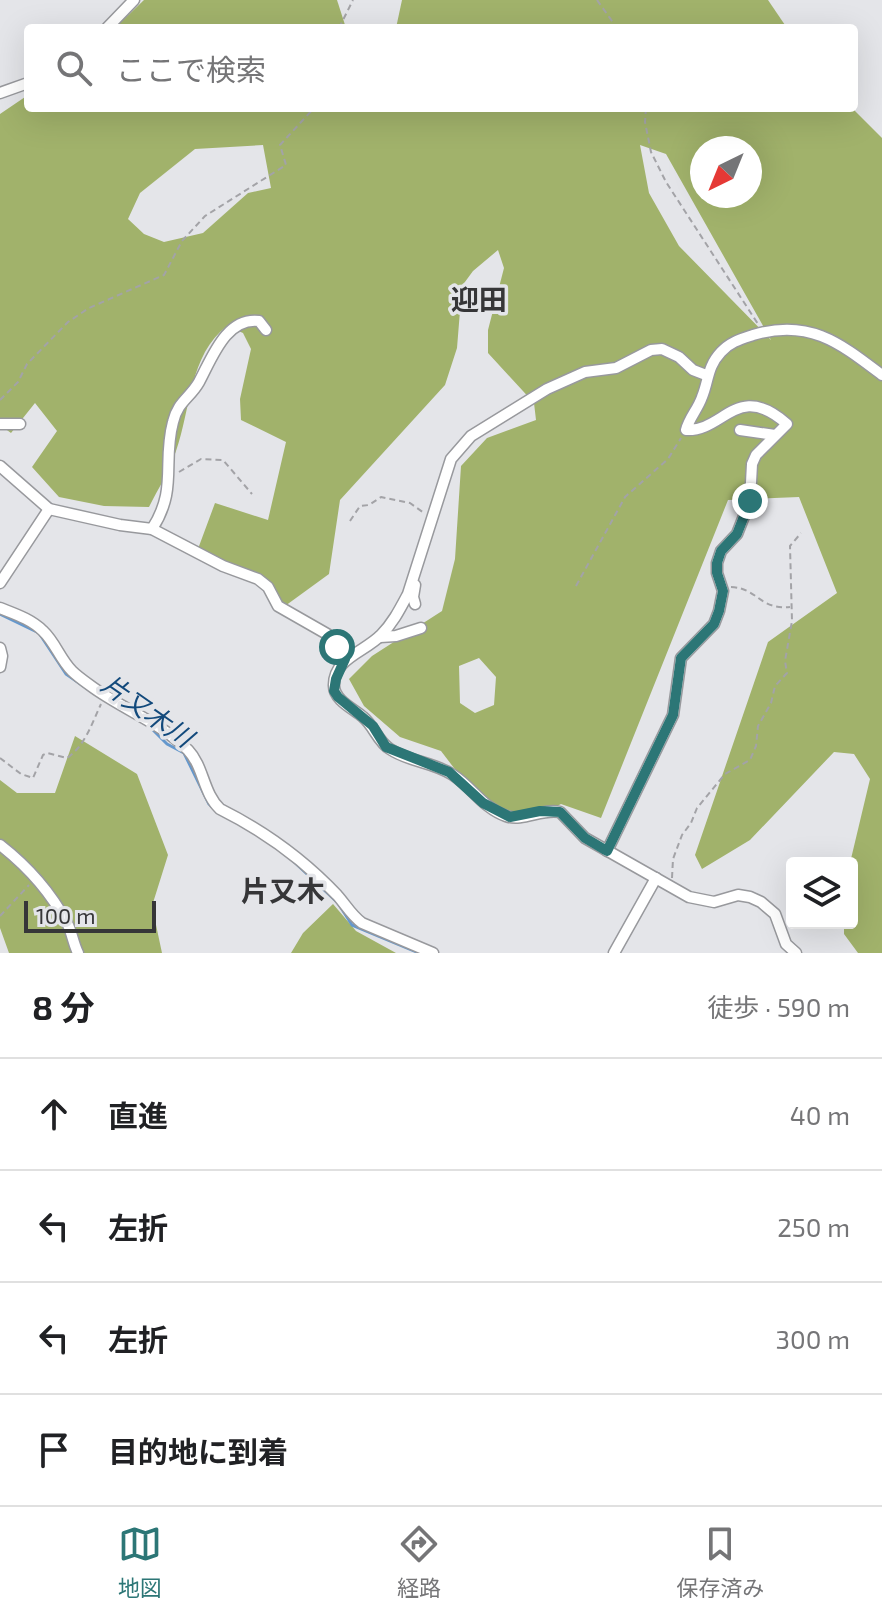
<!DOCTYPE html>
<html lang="ja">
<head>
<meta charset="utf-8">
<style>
  :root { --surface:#fff; --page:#f2f2f2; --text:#202124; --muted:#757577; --line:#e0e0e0; --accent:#2c7676 }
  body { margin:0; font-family:"Exo 2","Noto Sans JP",sans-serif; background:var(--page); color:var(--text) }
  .controls { position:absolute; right:24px; bottom:24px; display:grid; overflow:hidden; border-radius:8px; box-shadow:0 8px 32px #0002 }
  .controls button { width:72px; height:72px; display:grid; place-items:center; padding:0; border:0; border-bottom:2px solid var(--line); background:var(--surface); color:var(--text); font:40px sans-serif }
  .compass { position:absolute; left:690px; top:136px; width:72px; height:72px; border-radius:50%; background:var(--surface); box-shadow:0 8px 32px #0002; rotate:223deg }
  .scale { position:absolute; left:24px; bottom:20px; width:132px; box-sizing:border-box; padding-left:8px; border:4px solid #363638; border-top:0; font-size:22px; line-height:28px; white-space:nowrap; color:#363638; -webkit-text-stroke:6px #e4e5e9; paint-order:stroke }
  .stop { position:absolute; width:24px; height:24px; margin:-18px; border:6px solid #2c7676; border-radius:50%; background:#fff }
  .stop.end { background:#2c7676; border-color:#fff; box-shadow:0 2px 8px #0008 }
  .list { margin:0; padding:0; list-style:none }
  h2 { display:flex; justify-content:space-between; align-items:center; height:104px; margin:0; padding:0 32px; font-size:34px }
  h2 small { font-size:26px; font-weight:400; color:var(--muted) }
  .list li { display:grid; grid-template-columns:52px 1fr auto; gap:24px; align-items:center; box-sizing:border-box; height:112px; padding:0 32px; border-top:2px solid var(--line) }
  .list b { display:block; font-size:30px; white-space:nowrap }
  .list em { font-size:26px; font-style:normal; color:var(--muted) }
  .icon { flex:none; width:44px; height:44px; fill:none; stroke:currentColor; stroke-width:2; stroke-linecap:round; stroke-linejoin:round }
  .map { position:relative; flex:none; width:882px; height:953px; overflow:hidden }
  .search { position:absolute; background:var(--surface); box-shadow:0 8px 32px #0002; left:24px; right:24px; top:24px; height:88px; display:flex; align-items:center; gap:20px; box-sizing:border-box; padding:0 28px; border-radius:8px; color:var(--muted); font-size:30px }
  .sheet { height:552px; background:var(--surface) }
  nav { display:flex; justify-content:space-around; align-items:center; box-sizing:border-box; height:112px; border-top:2px solid var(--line); background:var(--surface); font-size:22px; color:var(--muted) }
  nav a { display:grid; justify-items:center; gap:4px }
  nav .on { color:var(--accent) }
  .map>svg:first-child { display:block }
  .forest { fill:#a1b26b; fill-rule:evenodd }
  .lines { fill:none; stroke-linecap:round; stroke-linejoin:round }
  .stream { stroke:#6598cd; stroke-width:3 }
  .minor-casing { stroke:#98999d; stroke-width:13 }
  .path { stroke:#a3a3a7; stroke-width:2; stroke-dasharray:6 4; stroke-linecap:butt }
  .minor { stroke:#fff; stroke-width:10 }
  .route { stroke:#2c7676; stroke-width:10 }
  .labels { text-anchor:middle; stroke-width:7; stroke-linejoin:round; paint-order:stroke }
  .water-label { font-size:26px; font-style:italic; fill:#134a7c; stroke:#e4e5e9 }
  .quarter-label { font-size:28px; font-weight:bold; fill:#363638; stroke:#e4e5e9 }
</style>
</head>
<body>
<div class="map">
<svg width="882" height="953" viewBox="0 0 882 953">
  <rect width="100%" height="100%" fill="#e4e5e9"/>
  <g class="forest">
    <path d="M144 0H337L346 28H115Z"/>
    <path d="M402 0H768L787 28H396Z"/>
    <path d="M28 95V108H852L882 138V953H858L844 934V923H852L850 863 870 779 854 754 834 752 750 840 702 869 695 855 768 642 837 593 799 497 728 500 601 818 561 804 533 818 495 806 454 768 441 751 400 737 364 706 349 679 372 656 442 611 455 559 461 466 487 438 536 420 534 403 488 353V330L504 268 498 250 473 271 462 286 457 348 445 385 340 500 329 574 285 606 274 592 195 557 215 503 268 520 286 442 241 420 240 399 251 349 243 333 227 326C189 355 191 409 176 451 170 470 158 489 149 507L104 506 59 497 32 467 57 431 35 403 11 433 0 425V114ZM263 145 271 188 248 193 203 233 164 242 144 234 128 219 140 193 195 149ZM640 145 666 154 771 340 679 246 649 193ZM702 148H750V196H702ZM479 658 496 677 494 705 475 713 460 703 459 666Z"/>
    <path d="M75 736 137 774 168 855 152 906 162 953H9L0 928V780L17 793H55Z"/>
    <path d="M333 904 356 931 396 953H291L303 933Z"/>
  </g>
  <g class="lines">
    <g class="stream">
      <path d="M0 614 39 633 66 674 95 694"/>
      <path d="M147 724 167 744 184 753 209 804 217 812"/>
      <path d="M291 859 338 903 352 925 419 953"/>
    </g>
    <g class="minor-casing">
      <g id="minor">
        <path d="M107 28 134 0"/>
        <path d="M0 93 28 83"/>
        <path d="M706 375 693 370 679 357 662 349 651 350 616 368 585 372 547 389 471 436 451 459 408 594C400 609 393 623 381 635 365 652 333 658 334 686 334 700 354 709 363 717 374 726 378 742 390 749 409 762 434 762 453 775 472 787 483 808 506 816 523 822 542 808 560 812L585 838 689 897 714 902 738 895 750 897 761 902 775 914 786 944 796 953"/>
        <path d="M0 424H20"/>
        <path d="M740 430 775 435"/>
        <path d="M0 466 49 509 120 525 152 529 223 566 258 579 268 587 278 606 327 634 345 659"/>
        <path d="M152 529C178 489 162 463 173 422 178 401 190 398 199 382 212 358 226 317 259 321L266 330"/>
        <path d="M0 583 49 509"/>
        <path d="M415 585 413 597 415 604"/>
        <path d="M0 608C15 614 31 619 43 631 55 642 60 659 72 671 77 676 84 681 91 686 122 709 160 722 188 750 204 767 203 793 220 809 264 831 303 859 337 895 346 905 351 915 362 923L433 953"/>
        <path d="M380 637 396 636 421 628"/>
        <path d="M0 648 2 656 0 667"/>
        <path d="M0 845C27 866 51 893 67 923 72 932 73 943 78 953"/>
        <path d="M607 851 673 715 681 658 714 624 719 611 723 591 717 573V563L721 551 737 534 750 501 752 464 756 455 787 424C737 380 724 432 686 430 689 418 698 409 702 397 709 380 707 367 721 352 730 342 741 339 753 335 809 318 840 343 882 375"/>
        <path d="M614 953 656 878"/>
      </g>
    </g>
    <g class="path">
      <path d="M597 0 617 28"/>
      <path d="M339 28 353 0"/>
      <path d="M646 108 645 122 651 152 666 182 758 324"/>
      <path d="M0 400 18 382 27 364 68 322 89 308 164 275 182 241 205 216 286 165 280 145 314 108"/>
      <path d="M179 472 201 459 223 460 252 494"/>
      <path d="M350 521 360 506 369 505 381 497 410 503 424 513"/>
      <path d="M576 586 625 497 668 459 681 438"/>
      <path d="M731 587C758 588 759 610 790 607"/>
      <path d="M0 758 21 774 33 778 43 755 47 753 67 758C85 746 92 723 101 704"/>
      <path d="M672 878 673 859 682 835 691 823 697 808 725 774 750 760 756 746 758 726 771 703 775 686 787 673 785 661 792 621 790 546 801 533"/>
      <path d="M0 916 29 885"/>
    </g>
    <use href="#minor" class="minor"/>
  </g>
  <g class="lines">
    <path class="route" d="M337 647 345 659 336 679 334 691 338 697 373 726 386 747 449 772 483 803 510 817 540 811 560 812 585 838 607 851 673 715 681 658 714 624 719 611 723 591 717 573V563L721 551 737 534 750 501"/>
  </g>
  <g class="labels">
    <g class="water-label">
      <text transform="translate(147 711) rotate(35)" y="9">片又木川</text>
    </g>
    <g class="quarter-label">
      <text x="479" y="310">迎田</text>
      <text x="283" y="901">片又木</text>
    </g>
  </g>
</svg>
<div class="controls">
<button><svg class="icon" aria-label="layers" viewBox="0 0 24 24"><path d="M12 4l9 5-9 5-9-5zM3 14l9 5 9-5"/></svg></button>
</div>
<svg class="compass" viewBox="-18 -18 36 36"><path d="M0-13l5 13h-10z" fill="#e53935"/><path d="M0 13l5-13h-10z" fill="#757577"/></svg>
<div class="scale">100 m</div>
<div class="stop" style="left:337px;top:647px"></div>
<div class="stop end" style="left:750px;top:501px"></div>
<div class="search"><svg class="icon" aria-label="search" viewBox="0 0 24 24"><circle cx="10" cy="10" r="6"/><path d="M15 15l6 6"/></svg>ここで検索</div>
</div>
<section class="sheet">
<h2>8 分<small>徒歩 · 590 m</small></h2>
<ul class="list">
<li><svg class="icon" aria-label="ahead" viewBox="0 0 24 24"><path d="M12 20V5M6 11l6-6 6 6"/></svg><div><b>直進</b></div><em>40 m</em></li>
<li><svg class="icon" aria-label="left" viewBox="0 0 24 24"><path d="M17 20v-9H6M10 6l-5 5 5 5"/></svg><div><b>左折</b></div><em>250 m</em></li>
<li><svg class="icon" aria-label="left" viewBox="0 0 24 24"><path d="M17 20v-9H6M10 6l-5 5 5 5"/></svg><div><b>左折</b></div><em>300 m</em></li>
<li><svg class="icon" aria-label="arrive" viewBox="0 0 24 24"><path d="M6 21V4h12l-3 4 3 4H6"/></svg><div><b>目的地に到着</b></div></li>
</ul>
</section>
<nav>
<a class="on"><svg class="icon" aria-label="map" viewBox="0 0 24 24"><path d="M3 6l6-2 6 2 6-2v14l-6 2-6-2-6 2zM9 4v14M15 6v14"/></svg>地図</a>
<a><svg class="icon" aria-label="directions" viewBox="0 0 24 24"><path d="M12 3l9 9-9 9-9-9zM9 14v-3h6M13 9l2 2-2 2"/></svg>経路</a>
<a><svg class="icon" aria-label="saved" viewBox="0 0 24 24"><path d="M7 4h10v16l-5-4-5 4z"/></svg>保存済み</a>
</nav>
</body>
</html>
